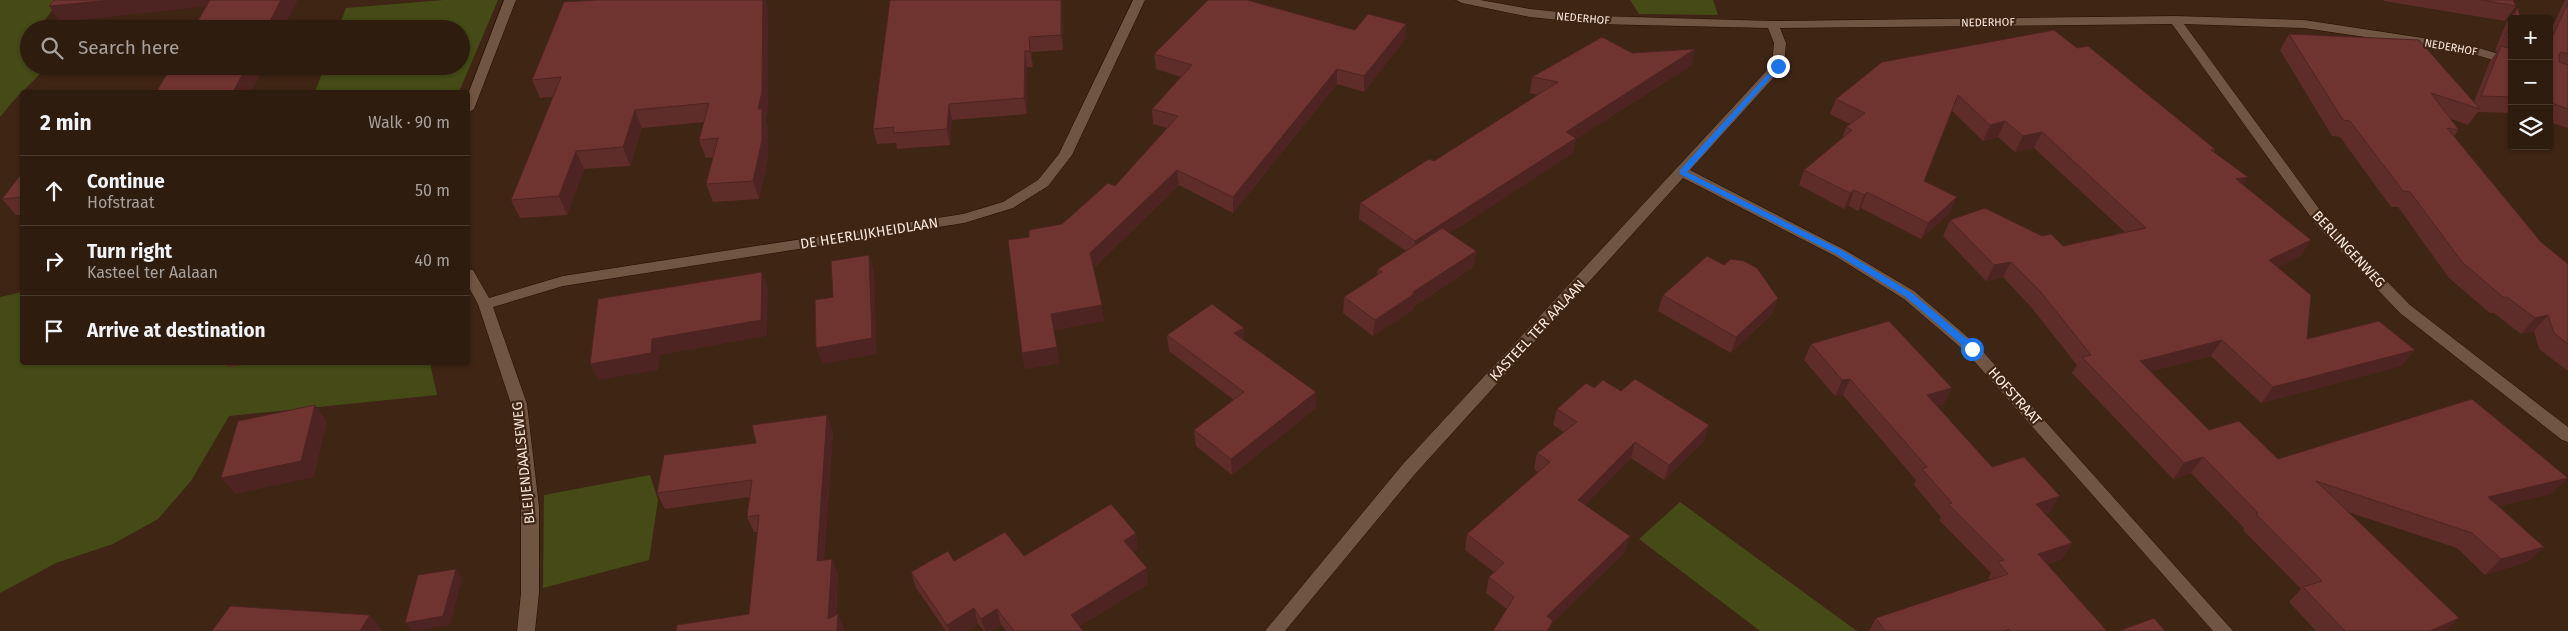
<!DOCTYPE html>
<html lang="en">
<head>
<meta charset="utf-8">
<style>
  :root { --surface:#2e1c0f; --page:#3a291d; --text:#f1f3f6; --muted:#a7a19e; --line:#493a2f }
  body { margin:0; font-family:"Fira Sans",sans-serif; background:var(--page); color:var(--text) }
  .controls { position:absolute; right:15px; top:15px; display:grid; overflow:hidden; border-radius:5px; box-shadow:0 1px 4px #0004 }
  .controls button { width:45px; height:45px; display:grid; place-items:center; padding:0; border:0; border-bottom:1px solid var(--line); background:var(--surface); color:var(--text); font:25px sans-serif }
  .stop { position:absolute; width:15px; height:15px; margin:-11px; border:4px solid #1a73e8; border-radius:50%; background:#fff }
  .stop.end { background:#1a73e8; border-color:#fff; box-shadow:0 1px 5px #0008 }
  .list { margin:0; padding:0; list-style:none }
  h2 { display:flex; justify-content:space-between; align-items:center; height:65px; margin:0; padding:0 20px; font-size:21px }
  h2 small { font-size:16px; font-weight:400; color:var(--muted) }
  .list li { display:grid; grid-template-columns:32px 1fr auto; gap:15px; align-items:center; box-sizing:border-box; height:70px; padding:0 20px; border-top:1px solid var(--line) }
  .list b { display:block; font-size:19px; white-space:nowrap }
  .list p { margin:0; font-size:16px; white-space:nowrap; color:var(--muted) }
  .list em { font-size:16px; font-style:normal; color:var(--muted) }
  .icon { flex:none; width:28px; height:28px; fill:none; stroke:currentColor; stroke-width:2; stroke-linecap:round; stroke-linejoin:round }
  .map { position:relative; flex:none; width:2568px; height:631px; overflow:hidden }
  .search { position:absolute; background:var(--surface); box-shadow:0 1px 4px #0004; left:20px; top:20px; width:450px; height:55px; display:flex; align-items:center; gap:12px; box-sizing:border-box; padding:0 18px; border-radius:28px; color:var(--muted); font-size:19px }
  .panel { position:absolute; background:var(--surface); box-shadow:0 1px 4px #0004; left:20px; top:90px; width:450px; height:275px; border-radius:5px }
  .map>svg:first-child { display:block }
  .green { fill:#454a17 }
  .lines { fill:none; stroke-linecap:round; stroke-linejoin:round }
  .minor-casing { stroke:#240e00; stroke-width:1 }
  .minor { fill:#715543; fill-rule:evenodd }
  .wall { fill:#5f2d29 }
  .shaded-wall { fill:#4e2422 }
  .building { fill:#6f3430; stroke:#4e2422 }
  .route { fill:#1a73e8 }
  .labels { text-anchor:middle; stroke-width:4.5; stroke-linejoin:round; paint-order:stroke }
  .far-street-label { font-size:11px; fill:#fae9de; stroke:#3e2514 }
  .street-label { font-size:14px; fill:#fae9de; stroke:#3e2514 }
</style>
</head>
<body>
<div class="map">
<svg width="2568" height="631" viewBox="0 0 2568 631">
  <rect width="100%" height="100%" fill="#3e2514"/>
  <g class="green">
    <path d="M0 0H60L38 29H29V66H48L15 99 0 117Z"/>
    <path d="M443 0H498L459 92H315L325 66H461V29H338L346 8Z"/>
    <path d="M1630 0H1713L1718 15 1639 14Z"/>
    <path d="M22 292V362L430 363 437 395 229 416 191 481 158 519 113 544 56 563 0 593V297Z"/>
    <path d="M650 475 658 500 649 560 543 588 544 495Z"/>
    <path d="M1680 502 1857 631H1760L1639 539Z"/>
  </g>
  <g class="lines">
    <g class="minor-casing">
      <g id="minor">
        <path d="M504 0H516L474 109 468 113V94Z"/>
        <path d="M1133 0H1145L1072 155 1048 186 1013 208 964 223 563 286 493 307 527 404 539 507V593L535 631H517L521 593V507L511 404 478 304 468 286V269L473 270 489 298 563 276 963 214 1003 202 1038 180 1059 154Z"/>
        <path d="M1456 0H1480L1530 9 1598 16 1773 21 2175 16 2304 20 2469 45 2512 58V66L2467 52 2304 28 2184 24 2328 221 2410 305 2568 427V442L2562 440 2400 313 2318 227 2172 24 1780 28 1786 43 1784 66 1690 170 1845 250 1914 291 1977 345 2233 631H2213L1967 353 1904 299 1835 256 1683 178 1415 474 1285 631H1265L1403 464 1772 65 1774 43 1768 28 1598 24 1530 17 1462 3Z"/>
      </g>
    </g>
    <use href="#minor" class="minor"/>
  </g>
  <g class="wall">
    <path d="M890 0H1062L1063 50 1031 52 1033 67H1027V114L952 120 950 145 897 149 896 143 877 144 873 129Z"/>
    <path d="M2384 0H2513L2516 6 2505 21 2384 1Z"/>
    <path d="M2565 0H2568V128L2549 122V34Z"/>
    <path d="M768 7V110L765 120 768 127V158L759 199 713 202 706 184 713 157 706 158 699 140 704 122 642 128 630 166 584 169 567 215 520 218 511 200 553 97 540 98 532 80Z"/>
    <path d="M2517 8 2522 19H2512V113L2478 112 2468 125 2451 119 2459 130 2454 136 2541 242 2568 264V371L2539 349 2534 331 2521 334 2494 313H2490L2449 278 2398 207H2391L2340 137 2332 136 2280 50 2289 34 2474 102 2490 61 2497 52 2495 51 2506 23Z"/>
    <path d="M1406 24 1405 39 1364 92 1337 84 1233 213 1179 185 1094 268 1104 321 1054 330 1059 363 1025 369 1022 353 1029 237 1062 224 1115 186 1167 128 1153 124 1152 109 1181 77 1156 69 1154 54Z"/>
    <path d="M2077 48 2215 149 2214 152 2243 185 2311 240 2300 256 2278 267 2307 339 2415 350 2401 366 2261 403 2211 356 2151 371 2209 430 2278 459 2551 494 2499 506 2544 547 2527 562 2485 575 2457 548 2348 512 2459 618 2445 631H2316L2289 602 2301 589 2243 530 2244 528 2191 473 2173 479 2072 373 2077 365 2031 307 2003 277 1986 281 1943 236 1950 220 2042 236 2063 246 2125 232 2034 148 2015 152 1998 137 1983 141 1952 111 1924 181 1950 213 1921 239 1861 208 1858 211 1849 206 1844 209 1799 185 1804 170 1842 139 1846 127 1850 124 1830 114 1836 99Z"/>
    <path d="M1632 53 1692 65 1576 139 1573 153 1450 233 1476 251 1473 267 1413 307V310L1373 336 1343 313 1344 297 1377 276 1378 269 1406 251 1359 219 1360 203 1434 161 1539 95 1530 93 1532 77Z"/>
    <path d="M22 173V215H16L2 199Z"/>
    <path d="M1724 265 1778 298 1772 314 1731 353 1658 311 1663 295Z"/>
    <path d="M1244 328V340L1316 392V408L1232 475 1196 446 1194 430 1234 400 1169 351 1167 335Z"/>
    <path d="M1811 344 1944 404 1937 406 1992 467 2050 512 2045 514 2072 543 2062 559 2047 564 2107 631H1869L1876 618 1991 580 1988 578 1991 573 1939 520 1941 517 1914 485 1916 480 1843 395 1835 396 1804 360Z"/>
    <path d="M224 362H264L228 367Z"/>
    <path d="M1594 388 1621 391 1704 441 1664 480 1631 458 1585 505 1625 552 1552 623 1507 609 1486 593 1489 577 1494 572 1465 550 1467 534 1538 472 1534 469 1537 453 1564 432 1553 425 1557 409Z"/>
    <path d="M833 431 824 560 832 559 838 575 836 615 838 614 844 629V631H676L749 614 758 532H754L747 517 749 497 665 509 657 493 756 443Z"/>
    <path d="M1138 549 1133 552 1148 584 1080 626 1083 631H1006L1001 625 990 631H984L978 624 966 631H946L916 588 911 572 954 561 1024 556Z"/>
  </g>
  <g class="shaded-wall">
    <path d="M112 0H210L211 6 60 22 49 6Z"/>
    <path d="M281 0H298L283 29H266Z"/>
    <path d="M763 0H766L768 7V110L765 120 768 127V158L759 199 753 181 758 109Z"/>
    <path d="M1061 0H1062L1063 50 1061 35Z"/>
    <path d="M1406 24 1405 39 1364 92V76Z"/>
    <path d="M1029 37 1033 67 1030 51Z"/>
    <path d="M1695 49 1692 65 1576 139 1573 153 1414 257 1415 241 1566 132Z"/>
    <path d="M1025 51 1027 67V114L1024 98Z"/>
    <path d="M247 66H264L251 92H233Z"/>
    <path d="M1337 69V84L1233 213V197Z"/>
    <path d="M949 104 952 120 950 145 947 129Z"/>
    <path d="M635 110 642 128 630 166 623 147Z"/>
    <path d="M2005 121 1998 137 1983 141 1990 125Z"/>
    <path d="M2042 132 2034 148 2015 152 2023 136Z"/>
    <path d="M576 151 584 169 567 215 559 196Z"/>
    <path d="M1177 170 1179 185 1093 269 1090 253Z"/>
    <path d="M2248 177 2238 193 2236 179Z"/>
    <path d="M1854 190 1849 206 1844 209 1850 193Z"/>
    <path d="M1867 192 1861 208 1858 211 1864 195Z"/>
    <path d="M1957 197 1950 213 1921 239 1928 223Z"/>
    <path d="M2311 240 2300 256 2259 276 2269 260Z"/>
    <path d="M1476 251 1473 267 1413 307V310L1373 336 1375 320 1413 292Z"/>
    <path d="M869 255 874 271 877 354 822 364 816 348Z"/>
    <path d="M2011 262 2003 277 1986 281 1994 265Z"/>
    <path d="M762 272 768 288 767 336 660 355 658 370 598 380 590 364 652 339Z"/>
    <path d="M1778 298 1772 314 1731 353 1736 337Z"/>
    <path d="M1102 305 1104 321 1054 330 1051 314Z"/>
    <path d="M2548 315 2534 331 2521 334 2535 318Z"/>
    <path d="M1244 328V344L1234 333Z"/>
    <path d="M2222 340 2211 356 2130 376 2140 361Z"/>
    <path d="M1057 347 1059 363 1025 369 1022 353Z"/>
    <path d="M2415 350 2401 366 2261 403 2273 387Z"/>
    <path d="M1850 379 1843 395 1835 396 1842 380Z"/>
    <path d="M1952 388 1944 404 1919 411 1927 395Z"/>
    <path d="M1316 392V408L1232 475 1231 459Z"/>
    <path d="M315 405 327 421 314 477 235 494 221 478Z"/>
    <path d="M827 415 833 431 823 577 817 561Z"/>
    <path d="M1709 425 1704 441 1664 480 1669 465Z"/>
    <path d="M1635 442 1631 458 1574 516 1578 500Z"/>
    <path d="M2203 457 2191 473 2173 479 2184 463Z"/>
    <path d="M2568 478 2551 494 2473 512 2488 497Z"/>
    <path d="M2060 496 2050 512 2026 520 2036 504Z"/>
    <path d="M1136 533 1138 549 1126 557 1124 541Z"/>
    <path d="M1630 536 1625 552 1552 623 1550 631H1547V616Z"/>
    <path d="M2072 543 2062 559 2028 569 2038 554Z"/>
    <path d="M2544 547 2527 562 2485 575 2501 559Z"/>
    <path d="M832 559 838 575 835 631 828 619Z"/>
    <path d="M1147 568 1148 584 1074 630 1071 615Z"/>
    <path d="M456 569 462 578 450 625 412 631 405 623Z"/>
    <path d="M974 608 978 624 966 631H949L947 625Z"/>
    <path d="M997 609 1001 625 990 631H985L981 619Z"/>
    <path d="M838 614 844 629V631H837Z"/>
    <path d="M370 615 382 630V631H360Z"/>
    <path d="M2459 618 2445 631H2430Z"/>
  </g>
  <g class="building">
    <path d="M54 0H112L49 6Z"/>
    <path d="M210 0H281L266 29H193Z"/>
    <path d="M596 0H763L762 92 758 109H762V140L753 181 706 184 718 138 699 140 709 103 635 110 623 147 576 151 559 196 511 200 561 77 532 80 564 2Z"/>
    <path d="M890 0H1061V35L1029 37 1030 51H1025L1024 98 949 104 947 129 893 133 894 127 873 129Z"/>
    <path d="M1208 0H1247L1355 30 1368 14 1406 24 1364 76 1337 69 1233 197 1177 170 1090 253 1102 305 1051 314 1057 347 1022 353 1008 240 1029 237V230L1062 224 1108 183 1115 186 1178 116 1152 109 1192 65 1154 54Z"/>
    <path d="M2481 0H2513L2516 6Z"/>
    <path d="M2568 3V54L2561 52 2559 54V62L2568 65V109L2549 102V44Z"/>
    <path d="M2517 8 2522 19H2513Z"/>
    <path d="M2512 21V38L2506 36Z"/>
    <path d="M2054 30 2077 48 2088 46 2215 149 2211 150 2248 177 2236 179 2311 240 2269 260 2311 295 2307 339 2379 321 2415 350 2273 387 2222 340 2140 361 2209 430 2239 421 2278 459 2472 399 2568 478 2488 497 2544 547 2501 559 2472 533 2316 481 2459 618 2430 631H2345L2303 587 2322 581 2256 514 2258 513 2203 457 2184 463 2082 357 2091 355 2040 291 2011 262 1994 265 1950 220 1985 208 2042 236 2051 234 2063 246 2146 228 2042 132 2023 136 2005 121 1990 125 1958 95 1924 181 1957 197 1928 223 1867 192 1864 195 1854 190 1850 193 1804 170 1852 130 1846 127 1865 113 1836 99 1882 62Z"/>
    <path d="M2289 34 2419 40 2480 109 2431 93 2459 130 2447 128 2541 242 2568 264V344L2554 333 2548 315 2535 318 2507 297H2503L2462 262 2410 192 2403 191 2350 121 2343 120Z"/>
    <path d="M1602 37 1632 53 1695 49 1566 132 1576 138 1415 241 1360 203 1429 159 1434 161 1558 82 1532 77Z"/>
    <path d="M2501 46 2512 49V97L2481 96Z"/>
    <path d="M172 66H247L233 92H156Z"/>
    <path d="M22 173V197L2 199Z"/>
    <path d="M1442 228 1476 251 1413 292 1414 294 1375 320 1344 297 1382 272 1378 269Z"/>
    <path d="M869 255 872 338 816 348 815 300 833 297 831 261Z"/>
    <path d="M1707 256 1724 265 1731 259 1744 261 1757 268 1778 298 1736 337 1663 295Z"/>
    <path d="M762 272 761 320 652 339 651 353 590 364 598 299Z"/>
    <path d="M1212 304 1244 328 1234 333 1316 392 1231 459 1194 430 1244 392 1167 335Z"/>
    <path d="M1889 321 1952 388 1927 395 1992 467 2024 457 2060 496 2036 504 2072 543 2038 554 2107 631H2011L2009 629 2003 631H1885L1876 618 2008 574 1998 562 2004 560 1948 504 1952 503 1922 469 1927 467 1850 379 1842 380 1811 344Z"/>
    <path d="M1635 379 1709 425 1669 465 1635 442 1578 500 1630 536 1547 616 1553 621 1547 631H1493L1514 597 1489 577 1504 563 1467 534 1550 462 1537 453 1577 422 1557 409 1586 383 1594 388 1603 380 1621 391Z"/>
    <path d="M315 405 301 461 221 478 238 421Z"/>
    <path d="M827 415 817 561 832 559 828 619 838 614 837 631H676L677 625 749 614 759 515 747 517 752 480 657 493 664 455 756 443 752 425Z"/>
    <path d="M1111 504 1136 533 1124 541 1147 568 1071 615 1083 631H1014L997 609 981 619 974 608 947 625 911 572 948 551 954 561 1005 532 1024 556Z"/>
    <path d="M456 569 443 616 405 623 418 575Z"/>
    <path d="M230 606 370 615 360 631H212Z"/>
    <path d="M2154 618 2165 631H2119Z"/>
  </g>
  <path class="route" d="M1776 65 1781 66 1687 172 1843 251 1912 293 1975 346V351H1969L1906 297 1838 255 1680 174V170Z"/>
  <g class="labels">
    <g class="far-street-label">
      <text transform="translate(1583 18) rotate(5)" y="4">NEDERHOF</text>
      <text transform="translate(1988 22) rotate(-1)" y="4">NEDERHOF</text>
      <text transform="translate(2451 47) rotate(10)" y="4">NEDERHOF</text>
    </g>
    <g class="street-label">
      <text transform="translate(869 233) rotate(-9)" y="5">DE HEERLIJKHEIDLAAN</text>
      <text transform="translate(2349 249) rotate(47)" y="5">BERLINGENWEG</text>
      <text transform="translate(1537 330) rotate(-47)" y="5">KASTEEL TER AALAAN</text>
      <text transform="translate(2015 396) rotate(48)" y="5">HOFSTRAAT</text>
      <text transform="translate(523 463) rotate(-96)" y="5">BLEIJENDAALSEWEG</text>
    </g>
  </g>
</svg>
<div class="controls">
<button>+</button>
<button>−</button>
<button><svg class="icon" aria-label="layers" viewBox="0 0 24 24"><path d="M12 4l9 5-9 5-9-5zM3 14l9 5 9-5"/></svg></button>
</div>
<div class="stop" style="left:1972px;top:349px"></div>
<div class="stop end" style="left:1778px;top:66px"></div>
<div class="search"><svg class="icon" aria-label="search" viewBox="0 0 24 24"><circle cx="10" cy="10" r="6"/><path d="M15 15l6 6"/></svg>Search here</div>
<section class="panel">
<h2>2 min<small>Walk · 90 m</small></h2>
<ul class="list">
<li><svg class="icon" aria-label="ahead" viewBox="0 0 24 24"><path d="M12 20V5M6 11l6-6 6 6"/></svg><div><b>Continue</b><p>Hofstraat</p></div><em>50 m</em></li>
<li><svg class="icon" aria-label="right" viewBox="0 0 24 24"><path d="M7 20v-9h11M14 6l5 5-5 5"/></svg><div><b>Turn right</b><p>Kasteel ter Aalaan</p></div><em>40 m</em></li>
<li><svg class="icon" aria-label="arrive" viewBox="0 0 24 24"><path d="M6 21V4h12l-3 4 3 4H6"/></svg><div><b>Arrive at destination</b></div></li>
</ul>
</section>
</div>
</body>
</html>
